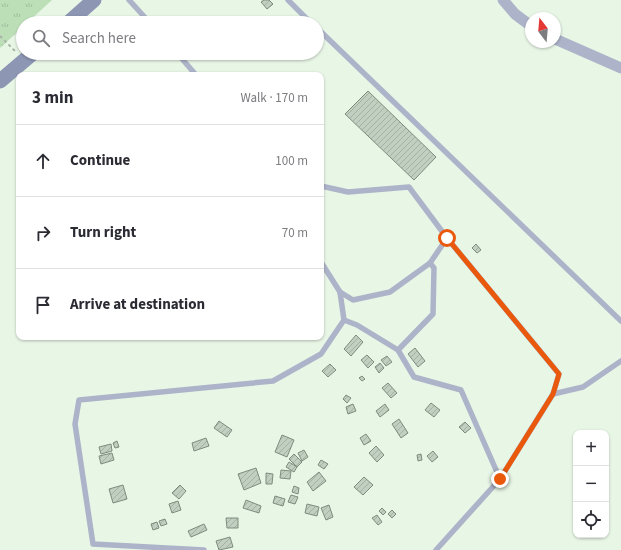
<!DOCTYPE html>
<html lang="en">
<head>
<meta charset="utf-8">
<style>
  :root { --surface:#fff; --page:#f2f2f3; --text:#2b2b33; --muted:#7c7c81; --line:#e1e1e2 }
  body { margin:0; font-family:"Source Sans 3",sans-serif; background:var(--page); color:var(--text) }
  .controls { position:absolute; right:12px; bottom:12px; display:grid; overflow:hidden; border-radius:8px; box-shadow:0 1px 3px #0004 }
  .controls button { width:36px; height:36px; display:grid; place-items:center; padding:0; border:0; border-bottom:1px solid var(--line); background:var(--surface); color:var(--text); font:20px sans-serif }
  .compass { position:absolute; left:525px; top:12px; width:36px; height:36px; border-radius:50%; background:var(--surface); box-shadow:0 1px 3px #0004; rotate:344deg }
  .stop { position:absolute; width:12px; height:12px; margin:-9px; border:3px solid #ea580c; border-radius:50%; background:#fff }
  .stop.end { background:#ea580c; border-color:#fff; box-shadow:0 1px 4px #0008 }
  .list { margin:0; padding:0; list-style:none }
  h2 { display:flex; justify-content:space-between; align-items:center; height:52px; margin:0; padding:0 16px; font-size:17px }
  h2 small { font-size:13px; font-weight:400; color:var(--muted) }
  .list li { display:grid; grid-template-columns:26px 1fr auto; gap:12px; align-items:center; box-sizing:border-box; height:72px; padding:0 16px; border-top:1px solid var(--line) }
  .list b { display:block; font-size:15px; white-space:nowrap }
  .list em { font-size:13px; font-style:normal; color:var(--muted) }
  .icon { flex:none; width:22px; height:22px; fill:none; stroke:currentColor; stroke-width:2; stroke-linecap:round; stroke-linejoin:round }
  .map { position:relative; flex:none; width:621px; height:550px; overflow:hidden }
  .search { position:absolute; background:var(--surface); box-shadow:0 1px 3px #0004; left:16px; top:16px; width:308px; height:44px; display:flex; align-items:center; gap:10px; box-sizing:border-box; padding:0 14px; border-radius:22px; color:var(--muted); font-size:15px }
  .panel { position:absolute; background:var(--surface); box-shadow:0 1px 3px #0004; left:16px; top:72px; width:308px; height:268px; border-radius:8px }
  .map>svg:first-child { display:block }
  .grass { fill:url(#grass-tufts) }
  .building { fill:url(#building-hatch); stroke:#7f8b7d }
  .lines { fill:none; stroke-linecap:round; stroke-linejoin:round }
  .path { stroke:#a9b4a7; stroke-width:2; stroke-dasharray:3 3; stroke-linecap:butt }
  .service { stroke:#adb4c9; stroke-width:5.5 }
  .minor { stroke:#adb4c9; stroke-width:11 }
  .secondary { stroke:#8d97b4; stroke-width:15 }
  .route { stroke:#ea580c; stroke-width:5 }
</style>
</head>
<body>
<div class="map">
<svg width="621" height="550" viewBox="0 0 621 550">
  <defs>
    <pattern id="grass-tufts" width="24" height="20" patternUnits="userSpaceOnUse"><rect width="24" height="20" fill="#bcdfb8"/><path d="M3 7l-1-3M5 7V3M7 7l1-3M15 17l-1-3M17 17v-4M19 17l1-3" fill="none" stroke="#a1bf9d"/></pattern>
    <pattern id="building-hatch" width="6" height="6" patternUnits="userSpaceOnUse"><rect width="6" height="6" fill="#c1cfc0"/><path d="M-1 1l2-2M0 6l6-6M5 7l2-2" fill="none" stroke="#a5b1a4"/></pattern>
  </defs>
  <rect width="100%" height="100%" fill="#e8f6e6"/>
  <path class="grass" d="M0 0H52L27 23H23V27L0 48Z"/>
  <g class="building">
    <path d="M264 0H269L273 4 267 9 261 2Z"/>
    <path d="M368 91 436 157 414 180 345 114Z"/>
    <path d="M476 244 481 250 477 253 472 248Z"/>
    <path d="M356 335 363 342 351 356 344 349Z"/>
    <path d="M415 348 425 361 418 367 408 354Z"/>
    <path d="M367 355 374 362 368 368 361 360Z"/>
    <path d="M387 356 392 362 386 366 381 360Z"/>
    <path d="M380 363 384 368 379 373 375 367Z"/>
    <path d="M330 364 336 370 328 377 322 371Z"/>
    <path d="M362 376 365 379 362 381 359 378Z"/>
    <path d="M388 383 397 393 391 398 382 388Z"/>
    <path d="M346 395 351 398 347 403 343 399Z"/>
    <path d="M431 403 440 410 434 417 425 410Z"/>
    <path d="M353 404 356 411 348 414 346 407Z"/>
    <path d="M385 404 389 410 380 417 376 411Z"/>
    <path d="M399 419 408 433 401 438 392 424Z"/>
    <path d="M219 421 232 430 227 437 214 428Z"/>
    <path d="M465 422 471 428 465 433 459 427Z"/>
    <path d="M366 434 371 441 364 445 360 438Z"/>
    <path d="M282 435 294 440 287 457 275 452Z"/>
    <path d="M206 438 209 446 194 451 192 443Z"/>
    <path d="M117 441 119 447 115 448 113 443Z"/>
    <path d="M111 444 112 451 101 454 99 447Z"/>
    <path d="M376 446 384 455 377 462 369 453Z"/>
    <path d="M304 450 308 457 302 461 298 453Z"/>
    <path d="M433 451 438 457 432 462 427 456Z"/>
    <path d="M112 453 114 460 101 464 99 456Z"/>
    <path d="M294 454 302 462 297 467 289 459Z"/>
    <path d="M421 454 422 460 418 461 417 455Z"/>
    <path d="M321 460 328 464 324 469 318 465Z"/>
    <path d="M289 462 297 467 294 472 286 467Z"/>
    <path d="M256 468 261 483 244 490 238 474Z"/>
    <path d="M281 470 291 471 290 479 280 478Z"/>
    <path d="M319 472 326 481 313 491 307 482Z"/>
    <path d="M266 473 273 474 272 484H266Z"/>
    <path d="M364 477 373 485 363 495 354 487Z"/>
    <path d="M123 485 127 499 113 503 109 489Z"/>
    <path d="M180 485 186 491 179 499 172 493Z"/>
    <path d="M294 486 299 488 298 494 292 492Z"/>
    <path d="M291 495 298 497 295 504 288 502Z"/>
    <path d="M275 496 285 499 283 506 273 503Z"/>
    <path d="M246 500 261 506 259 513 243 508Z"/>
    <path d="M178 501 181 510 172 513 169 504Z"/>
    <path d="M307 504 319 507 317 516 305 513Z"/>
    <path d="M329 505 333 517 326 520 321 508Z"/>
    <path d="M382 508 386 512 383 515 379 511Z"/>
    <path d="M392 510 396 514 392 518 388 514Z"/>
    <path d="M377 515 382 522 378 525 372 518Z"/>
    <path d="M226 518H238V528H227Z"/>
    <path d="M165 519 167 524 161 526 159 521Z"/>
    <path d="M157 522 159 528 153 530 151 524Z"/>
    <path d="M204 524 207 530 191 537 188 531Z"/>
    <path d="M230 537 233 547 219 550 216 541Z"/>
  </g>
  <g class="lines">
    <path class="path" d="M0 36 15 51"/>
    <g class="service">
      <path d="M129 0 150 23"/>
      <path d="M288 0 311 23"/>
      <path d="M317 28 621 321"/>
      <path d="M177 53 196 75"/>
      <path d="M321 186 348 192 409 187 447 238 559 374 553 394 500 479 436 550"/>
      <path d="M340 292 353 300 390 292 430 263 447 238"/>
      <path d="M344 320 357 325 398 350 414 377 461 390 500 479"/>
      <path d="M398 350 433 314 434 268 430 263"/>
      <path d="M553 394 583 387 621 361"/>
      <path d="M204 550 93 544 75 424 79 400 273 381 321 354 344 320 340 292 321 262"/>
    </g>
    <g class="minor">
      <path d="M503 0 515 14 531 26"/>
      <path d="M555 39 621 68"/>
    </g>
    <g class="secondary">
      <path d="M68 23 94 0"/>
      <path d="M0 81 33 53"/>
    </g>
  </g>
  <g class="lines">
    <path class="route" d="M447 238 559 374 553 394 500 479"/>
  </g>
</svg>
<div class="controls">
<button>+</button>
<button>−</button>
<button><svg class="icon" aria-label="locate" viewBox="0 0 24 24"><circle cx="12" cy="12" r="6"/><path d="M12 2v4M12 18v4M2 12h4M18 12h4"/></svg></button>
</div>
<svg class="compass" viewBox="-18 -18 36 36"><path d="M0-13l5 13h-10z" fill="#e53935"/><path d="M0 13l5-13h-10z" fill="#7c7c81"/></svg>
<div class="stop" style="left:447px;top:238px"></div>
<div class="stop end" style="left:500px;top:479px"></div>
<div class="search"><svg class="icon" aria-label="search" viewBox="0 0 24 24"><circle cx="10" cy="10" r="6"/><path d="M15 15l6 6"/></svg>Search here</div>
<section class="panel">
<h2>3 min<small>Walk · 170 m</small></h2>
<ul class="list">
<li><svg class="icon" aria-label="ahead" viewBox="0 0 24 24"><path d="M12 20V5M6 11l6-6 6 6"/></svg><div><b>Continue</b></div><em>100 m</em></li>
<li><svg class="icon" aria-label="right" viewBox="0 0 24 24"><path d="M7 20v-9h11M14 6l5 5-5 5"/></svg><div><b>Turn right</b></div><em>70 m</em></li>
<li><svg class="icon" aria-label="arrive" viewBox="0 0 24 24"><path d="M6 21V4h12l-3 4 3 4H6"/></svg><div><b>Arrive at destination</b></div></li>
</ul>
</section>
</div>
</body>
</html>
